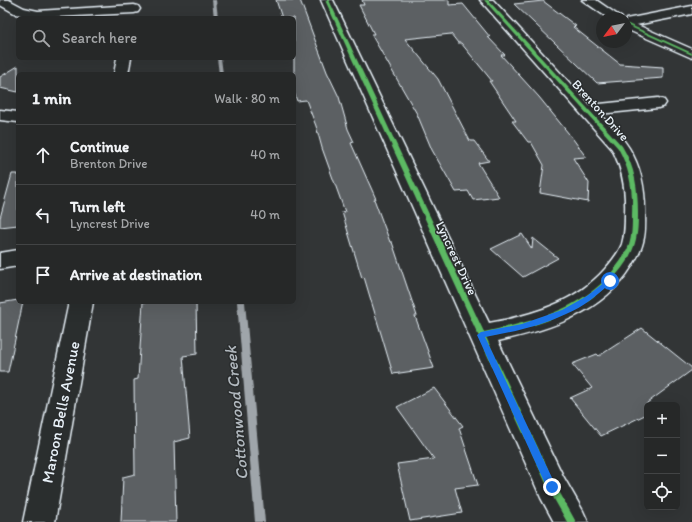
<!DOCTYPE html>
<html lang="en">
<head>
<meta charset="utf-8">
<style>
  :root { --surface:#262828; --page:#2e3030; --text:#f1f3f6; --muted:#a4a6a8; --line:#424445 }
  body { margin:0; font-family:Itim,sans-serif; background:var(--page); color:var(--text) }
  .controls { position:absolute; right:12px; bottom:12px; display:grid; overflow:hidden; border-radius:6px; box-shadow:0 4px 16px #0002 }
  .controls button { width:36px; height:36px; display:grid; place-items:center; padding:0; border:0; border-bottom:1px solid var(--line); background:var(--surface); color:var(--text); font:20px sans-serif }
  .compass { position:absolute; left:596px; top:12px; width:36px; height:36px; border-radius:50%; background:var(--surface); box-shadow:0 4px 16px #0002; rotate:238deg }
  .stop { position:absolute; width:12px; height:12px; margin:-9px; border:3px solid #1a73e8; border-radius:50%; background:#fff }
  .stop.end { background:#1a73e8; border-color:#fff; box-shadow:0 1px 4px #0008 }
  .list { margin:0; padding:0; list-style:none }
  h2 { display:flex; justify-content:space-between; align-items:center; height:52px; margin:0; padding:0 16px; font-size:17px }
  h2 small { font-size:13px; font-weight:400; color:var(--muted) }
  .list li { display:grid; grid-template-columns:26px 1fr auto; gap:12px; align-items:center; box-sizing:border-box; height:60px; padding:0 16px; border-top:1px solid var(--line) }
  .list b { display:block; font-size:15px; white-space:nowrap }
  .list p { margin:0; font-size:13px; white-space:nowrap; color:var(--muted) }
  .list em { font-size:13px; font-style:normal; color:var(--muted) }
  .icon { flex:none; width:22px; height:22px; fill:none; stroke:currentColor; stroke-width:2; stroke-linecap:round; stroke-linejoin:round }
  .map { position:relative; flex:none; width:692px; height:522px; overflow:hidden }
  .search { position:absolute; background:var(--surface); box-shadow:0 4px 16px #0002; left:16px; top:16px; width:280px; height:44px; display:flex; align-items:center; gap:10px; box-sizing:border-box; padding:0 14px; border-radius:6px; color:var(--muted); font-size:15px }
  .panel { position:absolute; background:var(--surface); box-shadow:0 4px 16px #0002; left:16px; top:72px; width:280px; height:232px; border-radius:6px }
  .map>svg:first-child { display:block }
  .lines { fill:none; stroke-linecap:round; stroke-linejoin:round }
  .stream { fill:#9fa5aa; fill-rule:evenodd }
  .building { fill:#5c6063; stroke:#e8f1f8 }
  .minor-casing { stroke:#e8f1f8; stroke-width:3 }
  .secondary-casing { stroke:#e8f1f8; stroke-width:3 }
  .minor { fill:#2a2d2e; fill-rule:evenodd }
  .secondary { fill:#2a2d2e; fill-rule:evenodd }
  .cycleway-casing { stroke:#2a2d2e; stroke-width:2 }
  .cycleway { fill:#5cba63; fill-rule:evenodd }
  .route { fill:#1a73e8 }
  .labels { text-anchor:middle; stroke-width:3; stroke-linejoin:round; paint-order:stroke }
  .street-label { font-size:13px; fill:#e8f1f8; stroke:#2a2d2e }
  .near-street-label { font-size:16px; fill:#e8f1f8; stroke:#2a2d2e }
  .near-water-label { font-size:17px; font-style:italic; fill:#b1b8be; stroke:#2a2d2e }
</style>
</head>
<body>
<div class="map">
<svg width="692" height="522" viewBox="0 0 692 522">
  <rect width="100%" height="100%" fill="#323536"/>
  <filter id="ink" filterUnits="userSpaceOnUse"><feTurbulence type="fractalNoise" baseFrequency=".025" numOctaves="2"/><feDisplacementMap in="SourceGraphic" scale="8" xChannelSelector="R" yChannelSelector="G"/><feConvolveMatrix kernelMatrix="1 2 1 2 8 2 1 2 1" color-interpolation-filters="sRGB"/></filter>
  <g filter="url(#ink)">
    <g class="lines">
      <g class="stream">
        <path d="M212 0H216L218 18H214Z"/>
        <path d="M217 58H221L223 74H219Z"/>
        <path d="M237 302H245L265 522H255Z"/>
      </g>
    </g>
    <g class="building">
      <path d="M276 0H300L327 72 339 97 348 129 354 142 351 143 376 199H374L390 242H392L417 316H415L434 368 393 374 364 277 362 278 342 212H345L322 148 316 126 306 100 297 101 294 92V18H282Z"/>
      <path d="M362 0H449V5L463 4 490 37H488L505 55H501L539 97 573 139 586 157 573 158 589 183 588 202 540 193 544 165 531 142H528L512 121H516L489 81H492L461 43H458L451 34 405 39 438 79 470 141H474L489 161 478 163 499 197 473 200 468 191 456 192 432 150 417 114 371 34H374L359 5H364Z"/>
      <path d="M543 1 576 26 573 27 620 64 663 67V78L597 83 514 4Z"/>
      <path d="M18 66V92L0 88V77Z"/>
      <path d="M12 174H18V225L0 227V218Z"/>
      <path d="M522 234 532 249 533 238 558 258 523 277 491 249Z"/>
      <path d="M18 300V302H23L8 372H0V303Z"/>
      <path d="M143 302H196L197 354 183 356 190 438 174 442 176 522H121L123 477 135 474 134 380 138 379Z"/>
      <path d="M642 328 692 368V370L647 403V414L601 436 570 398 592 388 572 364 597 354 599 356Z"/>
      <path d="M434 388 463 426 459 428 478 485 455 488 462 513 410 521 397 464 434 459 397 407Z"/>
    </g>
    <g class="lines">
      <g class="minor-casing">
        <g id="minor">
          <path d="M0 0H9L24 8 38 11 134 5 138 6 140 9 138 12 134 13 35 18 16 14 0 5Z"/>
          <path d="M321 0H333L489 323C532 315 575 303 605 269 612 261 618 254 622 244 625 234 625 224 625 214 626 190 623 170 612 149L480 0H493L590 105 658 98 664 100 666 103 664 106 658 108 599 114C609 124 621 135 629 148 641 167 645 188 645 211 645 221 646 232 643 242 641 251 636 259 632 266 603 313 549 330 498 341L563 476 583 511 588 522H554L541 498Z"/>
          <path d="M692 6V14L626 27V19Z"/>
          <path d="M117 58H131L128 74H114Z"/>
          <path d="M0 110 18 112V122L0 120Z"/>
          <path d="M18 250V266L0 269V253Z"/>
          <path d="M69 302H93L55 522H23Z"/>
        </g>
      </g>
      <g class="secondary-casing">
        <g id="secondary">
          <path d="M582 0H596L622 18H608Z"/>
          <path d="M626 20 692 49V58L626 29Z"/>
        </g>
      </g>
      <use href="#minor" class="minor"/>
      <use href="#secondary" class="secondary"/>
      <g class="cycleway-casing">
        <g id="cycleway">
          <path d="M325 0H329L484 332C530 322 579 311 611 273 618 265 625 256 629 245 632 236 632 225 632 215 633 189 630 170 618 148L484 0H488L622 146C635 167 638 188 638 213 638 222 638 233 635 243 632 254 625 265 617 274 583 315 536 326 486 337L555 484 576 522H567L549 490Z"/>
          <path d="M626 23 692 53V55L626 25Z"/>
        </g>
      </g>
      <use href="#cycleway" class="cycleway"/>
    </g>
  </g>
  <path class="route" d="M610 278 613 281 612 282C598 294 584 307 566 314 541 326 513 332 485 337L555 484 556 487 555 490 552 492 548 490 477 335 481 332 522 324 562 310 587 296Z"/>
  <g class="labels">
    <g class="street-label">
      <text transform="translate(601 110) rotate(48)" y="5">Brenton Drive</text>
      <text transform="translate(457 258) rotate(65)" y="5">Lyncrest Drive</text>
    </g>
    <g class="near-street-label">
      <text transform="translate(60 412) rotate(-79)" y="6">Maroon Bells Avenue</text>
    </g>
    <g class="near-water-label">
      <text transform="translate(236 413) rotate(-95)" y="6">Cottonwood Creek</text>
    </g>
  </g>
</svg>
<div class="controls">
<button>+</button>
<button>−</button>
<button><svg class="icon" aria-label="locate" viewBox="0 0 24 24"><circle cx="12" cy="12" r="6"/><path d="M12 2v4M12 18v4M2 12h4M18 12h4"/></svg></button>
</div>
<svg class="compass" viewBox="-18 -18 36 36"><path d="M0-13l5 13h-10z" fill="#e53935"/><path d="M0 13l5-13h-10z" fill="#a4a6a8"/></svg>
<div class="stop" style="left:610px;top:281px"></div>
<div class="stop end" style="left:552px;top:487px"></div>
<div class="search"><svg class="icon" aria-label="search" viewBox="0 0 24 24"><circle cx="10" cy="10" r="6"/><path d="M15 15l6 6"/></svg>Search here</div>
<section class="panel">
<h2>1 min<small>Walk · 80 m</small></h2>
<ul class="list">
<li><svg class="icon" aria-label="ahead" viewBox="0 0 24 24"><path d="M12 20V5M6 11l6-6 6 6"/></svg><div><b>Continue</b><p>Brenton Drive</p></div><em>40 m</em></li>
<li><svg class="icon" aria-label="left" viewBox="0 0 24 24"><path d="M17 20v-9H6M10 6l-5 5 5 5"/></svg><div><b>Turn left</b><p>Lyncrest Drive</p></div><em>40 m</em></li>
<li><svg class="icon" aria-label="arrive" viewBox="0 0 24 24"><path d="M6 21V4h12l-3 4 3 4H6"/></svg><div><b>Arrive at destination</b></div></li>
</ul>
</section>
</div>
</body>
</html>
